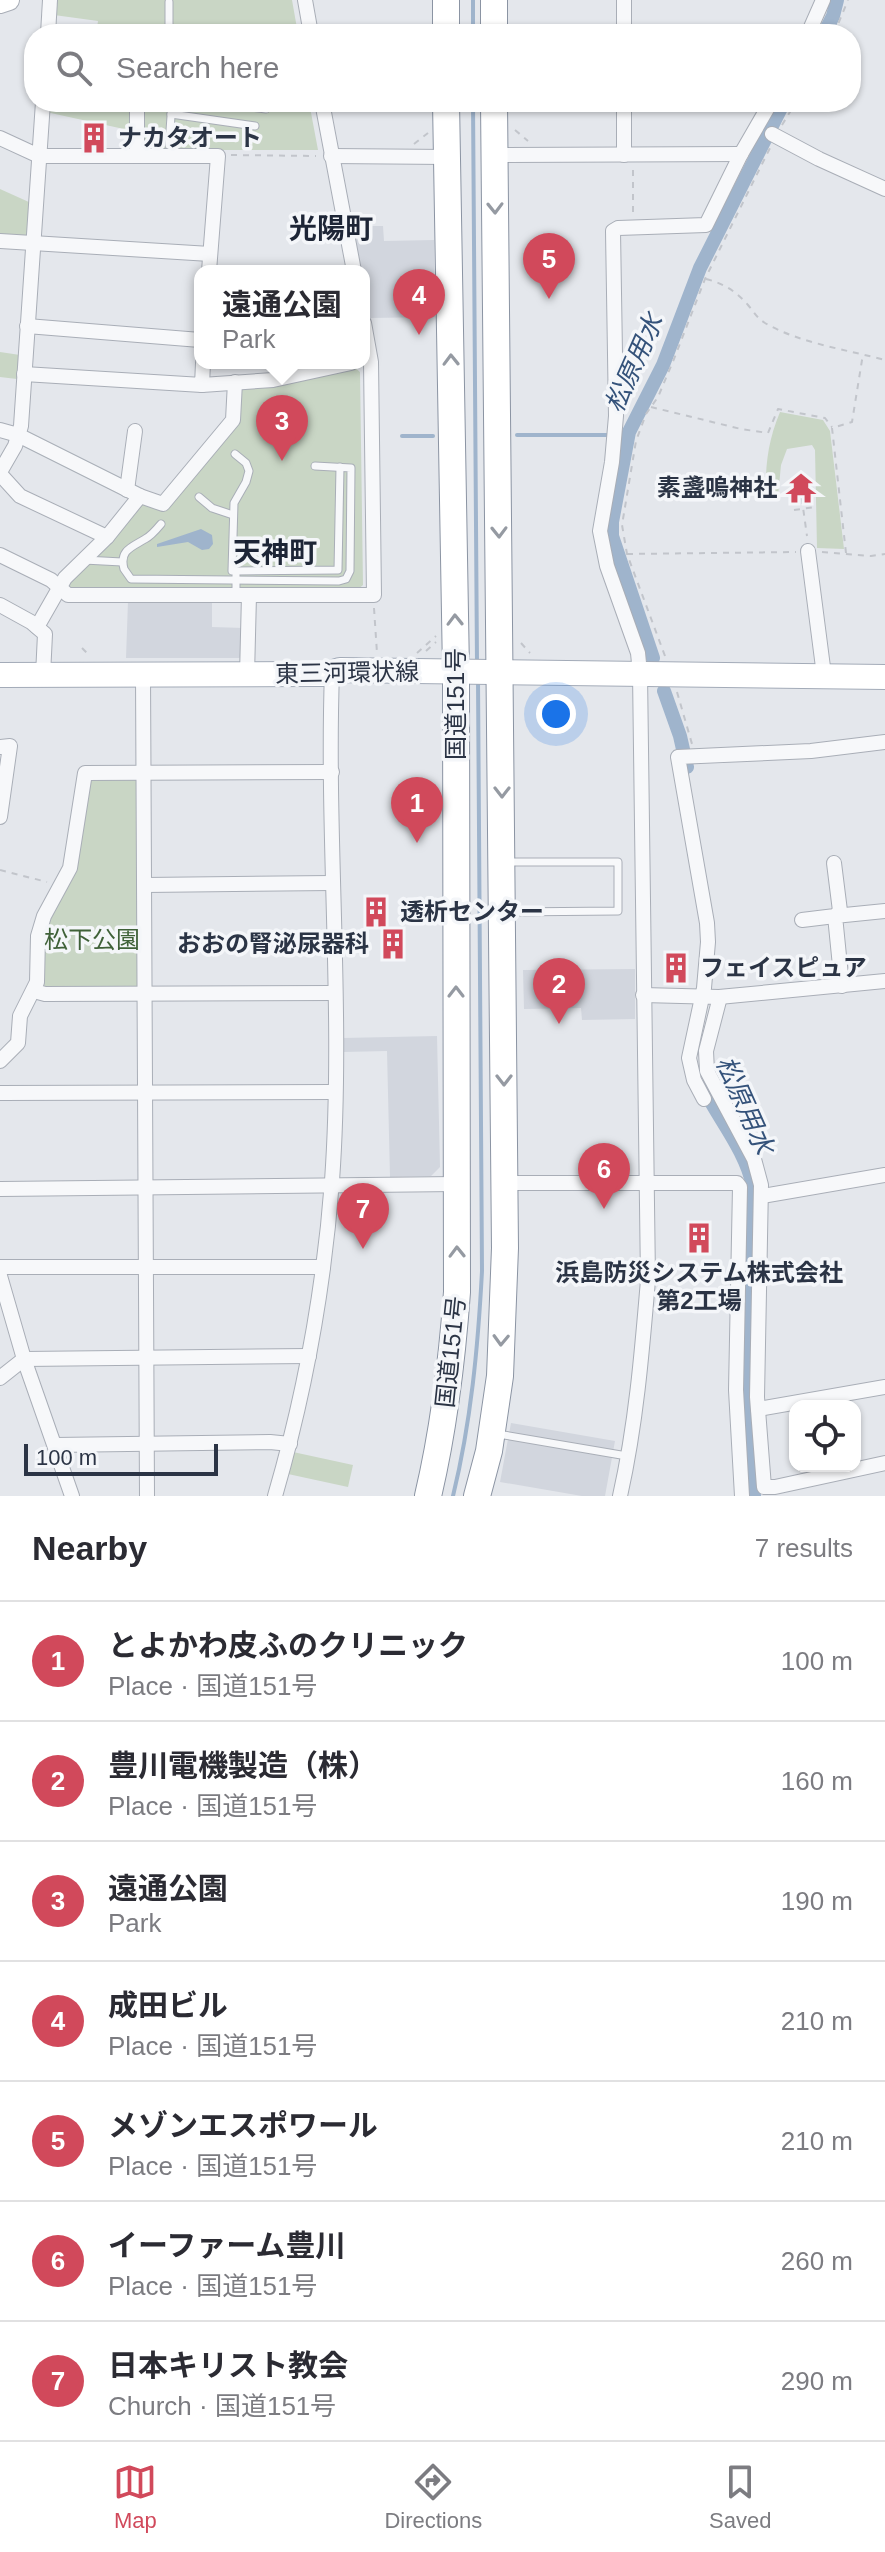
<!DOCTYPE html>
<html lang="en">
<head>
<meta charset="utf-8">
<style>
  :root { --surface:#fff; --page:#f2f2f3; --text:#2b2b33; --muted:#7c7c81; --line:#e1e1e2; --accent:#d1495b }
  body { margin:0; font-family:Helvetica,"Noto Sans JP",sans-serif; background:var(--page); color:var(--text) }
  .controls { position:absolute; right:24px; bottom:24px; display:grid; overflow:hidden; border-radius:16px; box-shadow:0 2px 6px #0004 }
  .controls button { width:72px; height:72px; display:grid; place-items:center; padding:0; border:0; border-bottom:2px solid var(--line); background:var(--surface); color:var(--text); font:40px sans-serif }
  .scale { position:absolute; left:24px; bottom:20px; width:194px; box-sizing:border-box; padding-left:8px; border:4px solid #2b3445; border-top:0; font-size:22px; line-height:28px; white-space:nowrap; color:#2b3445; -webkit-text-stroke:6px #f4f6f9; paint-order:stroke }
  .you { position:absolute; left:556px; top:714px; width:28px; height:28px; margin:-20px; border:6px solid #fff; border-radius:50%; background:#1a73e8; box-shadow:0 0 0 12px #1a73e833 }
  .badge { display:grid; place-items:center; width:52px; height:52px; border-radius:50%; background:var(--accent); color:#fff; font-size:26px; font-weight:700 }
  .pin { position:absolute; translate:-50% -66px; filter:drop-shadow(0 2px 4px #0008) }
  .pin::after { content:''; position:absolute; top:42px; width:28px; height:24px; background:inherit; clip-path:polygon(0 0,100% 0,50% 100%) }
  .popup { position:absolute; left:194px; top:265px; width:176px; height:104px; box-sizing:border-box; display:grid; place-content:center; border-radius:16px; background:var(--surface); filter:drop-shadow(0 2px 6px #0005); font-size:26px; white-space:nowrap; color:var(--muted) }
  .popup b { font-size:30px; color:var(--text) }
  .popup::after { content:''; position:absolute; left:50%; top:100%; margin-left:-16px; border:16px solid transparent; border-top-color:var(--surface) }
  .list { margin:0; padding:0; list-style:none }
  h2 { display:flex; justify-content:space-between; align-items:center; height:104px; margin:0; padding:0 32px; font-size:34px }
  h2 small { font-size:26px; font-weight:400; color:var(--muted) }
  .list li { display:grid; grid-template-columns:52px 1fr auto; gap:24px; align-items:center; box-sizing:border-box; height:120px; padding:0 32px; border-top:2px solid var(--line) }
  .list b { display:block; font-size:30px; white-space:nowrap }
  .list p { margin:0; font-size:26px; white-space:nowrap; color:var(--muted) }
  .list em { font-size:26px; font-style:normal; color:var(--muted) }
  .icon { flex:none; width:44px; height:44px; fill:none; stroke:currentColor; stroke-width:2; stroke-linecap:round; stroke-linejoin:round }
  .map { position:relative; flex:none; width:885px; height:1496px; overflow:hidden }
  .search { position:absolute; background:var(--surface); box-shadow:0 2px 6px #0004; left:24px; right:24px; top:24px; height:88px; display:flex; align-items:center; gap:20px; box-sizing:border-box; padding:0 28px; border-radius:32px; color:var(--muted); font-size:30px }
  .sheet { height:944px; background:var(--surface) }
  nav { display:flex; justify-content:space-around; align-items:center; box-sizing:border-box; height:112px; border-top:2px solid var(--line); background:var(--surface); font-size:22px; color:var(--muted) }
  nav a { display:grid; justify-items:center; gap:4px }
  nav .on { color:var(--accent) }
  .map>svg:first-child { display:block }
  .built { fill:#d2d6de }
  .green { fill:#c9d6c5 }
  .water { fill:#9fb4cc }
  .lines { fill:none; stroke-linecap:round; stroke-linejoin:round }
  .stream { stroke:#9fb4cc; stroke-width:4 }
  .canal { stroke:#9fb4cc; stroke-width:14 }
  .lane-casing { stroke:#a9aeb7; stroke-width:9 }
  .street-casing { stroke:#a9aeb7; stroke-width:16 }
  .secondary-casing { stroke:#a9aeb7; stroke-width:22 }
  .primary-casing { stroke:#a3abb8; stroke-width:26 }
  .highway-casing { stroke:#8b94a3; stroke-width:28 }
  .path { stroke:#c2c5cb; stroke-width:2; stroke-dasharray:6 6; stroke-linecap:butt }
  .lane { stroke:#f7f8fa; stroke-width:7 }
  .street { stroke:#f7f8fa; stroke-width:14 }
  .secondary { stroke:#fff; stroke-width:20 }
  .primary { stroke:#fff; stroke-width:24 }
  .highway { stroke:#fff; stroke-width:26 }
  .oneway { stroke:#959aa2 }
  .labels { text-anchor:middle; stroke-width:7; stroke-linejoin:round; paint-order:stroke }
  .poi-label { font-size:24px; font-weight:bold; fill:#2b3445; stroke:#f4f6f9; text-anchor:start }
  .street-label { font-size:24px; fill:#2b3445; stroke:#f4f6f9 }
  .park-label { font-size:24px; fill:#3f6138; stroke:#f4f6f9 }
  .water-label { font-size:26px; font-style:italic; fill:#34527a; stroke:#f4f6f9 }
  .quarter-label { font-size:28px; font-weight:bold; fill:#1d2536; stroke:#f4f6f9 }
</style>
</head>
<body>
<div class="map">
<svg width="885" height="1496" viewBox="0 0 885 1496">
  <rect width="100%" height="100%" fill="#e4e7ec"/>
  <g class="built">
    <path d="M349 226H383L384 241 434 240 435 317 370 318 364 294V271H359Z"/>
    <path d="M128 601H212V627L244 628V654L239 658H126Z"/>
    <path d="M635 969V1019L582 1020 581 1008 524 1009 523 970Z"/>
    <path d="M437 1036 440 1167 431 1176 390 1177 387 1051 344 1052 343 1038Z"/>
    <path d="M511 1423 615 1441 605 1496H582L500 1482Z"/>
  </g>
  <g class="green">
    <path d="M55 0H292L298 34H96L98 21 54 15Z"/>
    <path d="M47 102H309L318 150H130L134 146 133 131 46 112Z"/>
    <path d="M0 189 31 203 29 234 24 237 0 235Z"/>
    <path d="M0 352 20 355 17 379 0 377Z"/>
    <path d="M354 367 360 372 363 585 356 591 70 590 67 583 141 503 165 507 236 421 239 391 243 387Z"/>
    <path d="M780 412 823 420 830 431 844 549 817 548 815 450 812 445 787 449 781 465 778 496 766 497C765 465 768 441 780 412Z"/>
    <path d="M133 777 138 783 139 984 134 989 48 988 43 985V937L50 918 67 886 73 879 89 781 93 778Z"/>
    <path d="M293 1452 353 1465 348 1487 288 1474Z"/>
  </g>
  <path class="water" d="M201 529 212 535 213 544 209 549 202 550 188 542 157 547V544Z"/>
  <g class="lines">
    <g class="stream">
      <path d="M473 0V34"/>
      <path d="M473 102 477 664"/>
      <path d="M517 435H607"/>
      <path d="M621 435 629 432"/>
      <path d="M402 436H433"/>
      <path d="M453 1496C471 1422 478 1347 482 1271L478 680"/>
    </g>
    <g class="canal">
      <path d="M824 34 833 16 837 0"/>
      <path d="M653 658 612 536V522L629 432 663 365 700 268 784 102"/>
      <path d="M664 691 680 736 687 767"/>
      <path d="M703 1087C719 1120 745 1149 753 1186L748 1407 754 1496"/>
    </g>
    <g class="lane-casing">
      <g id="lane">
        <path d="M169 34V2"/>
        <path d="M212 102 266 109"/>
        <path d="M171 114 255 126"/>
        <path d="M169 145 172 102"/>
        <path d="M199 497 212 508 233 515"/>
        <path d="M161 524C156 530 151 536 145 539 132 547 119 550 124 569L131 579 339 581 346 579 350 571 351 468 315 466"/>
        <path d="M84 560 122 562"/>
        <path d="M232 571 234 503 246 482 249 471 246 463 235 454"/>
        <path d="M236 595V571L338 570 340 467"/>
        <path d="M505 862H618V911L508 912"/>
        <path d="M498 1434 627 1456"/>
      </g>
    </g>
    <g class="street-casing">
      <g id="street">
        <path d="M305 0 311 34"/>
        <path d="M624 0V34"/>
        <path d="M48 34 50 0"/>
        <path d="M808 34 823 0"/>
        <path d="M322 102 354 271"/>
        <path d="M624 102V155"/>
        <path d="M772 134 819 159 885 189"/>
        <path d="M0 138 39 156H218L209 271"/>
        <path d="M494 155 741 154"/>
        <path d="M137 156V102"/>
        <path d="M331 156 447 157"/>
        <path d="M0 241 210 254"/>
        <path d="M27 326 200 340"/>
        <path d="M24 374 202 385 203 363"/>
        <path d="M202 385 273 380 351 363"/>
        <path d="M0 430 18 435 140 496 107 537 65 578 37 627"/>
        <path d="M0 472 15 446 21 426 43 102"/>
        <path d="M0 474 20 496 107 537"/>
        <path d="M127 490 135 431"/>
        <path d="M140 496 163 504 233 420 235 382"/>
        <path d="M808 551 824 675"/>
        <path d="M0 555 51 580 68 595H374L371 362 364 323"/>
        <path d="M0 605 31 622 45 634 43 675"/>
        <path d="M143 675 147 1496"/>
        <path d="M247 675 249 595"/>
        <path d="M0 747 10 746 0 817"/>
        <path d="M145 885 332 883"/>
        <path d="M802 920 835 916 840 911 834 863"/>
        <path d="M842 986 835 916 885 911"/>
        <path d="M34 991 45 994 334 993"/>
        <path d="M643 995 719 997 885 981"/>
        <path d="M720 997 706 1051 707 1071 754 1159 761 1185 757 1397 764 1487H775L885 1463"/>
        <path d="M0 1061 18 1043 20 1016 37 982 38 936 44 916 70 868 85 773 332 772"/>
        <path d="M0 1093 334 1092"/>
        <path d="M704 1099 694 1080 689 1058 704 988 708 942 707 923 678 757 811 751 885 742"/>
        <path d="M505 1183H737L740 1187 736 1390 742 1496"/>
        <path d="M0 1189 456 1184"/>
        <path d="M762 1196 885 1175"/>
        <path d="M0 1267H323"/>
        <path d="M0 1276 24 1359 72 1496"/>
        <path d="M0 1378 24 1359 309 1356"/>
        <path d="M758 1409 885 1387"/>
        <path d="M55 1445 270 1442 290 1444"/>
        <path d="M275 1496C305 1393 324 1288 332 1181 344 1012 326 841 332 672"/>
        <path d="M620 1496C636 1425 642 1352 648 1280L640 673 638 653 607 566 600 531 612 462 616 416 613 231 618 228 706 225 741 154 771 102"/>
      </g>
    </g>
    <g class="secondary-casing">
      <path id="secondary" d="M0 3 9 0"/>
    </g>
    <g class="primary-casing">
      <path id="primary" d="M0 675 311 674H327L340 670 885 677"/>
    </g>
    <g class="highway-casing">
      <g id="highway">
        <path d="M446 0V34"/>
        <path d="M494 0V34"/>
        <path d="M428 1496C444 1428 452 1361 457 1292L456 671 446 102"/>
        <path d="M477 1496 489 1451 500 1376 505 1248 494 102"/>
      </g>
    </g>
    <g class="path">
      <path d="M834 34 848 0"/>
      <path d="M782 125 796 102"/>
      <path d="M515 130 528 141"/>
      <path d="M414 144 428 133"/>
      <path d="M231 155 316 156"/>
      <path d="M633 170V212"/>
      <path d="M706 279C723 283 737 292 748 305 754 312 757 318 765 323 799 343 848 350 885 360"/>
      <path d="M651 407 741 429 768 433 778 409 825 418 832 427"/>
      <path d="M800 486 807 536"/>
      <path d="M794 510 815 507"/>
      <path d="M822 552 871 556 885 554"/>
      <path d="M846 553 832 428 852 422 863 354"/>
      <path d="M627 554 796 552"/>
      <path d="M374 608 377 653"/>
      <path d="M521 643 530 653"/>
      <path d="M82 648 87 653"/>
      <path d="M426 651 436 642"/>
      <path d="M417 653 436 636"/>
      <path d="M665 656 627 554 622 525 636 441 646 414 658 397 674 359 705 279 770 148"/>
      <path d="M677 692 692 744"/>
      <path d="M0 870 47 882"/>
    </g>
    <use href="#lane" class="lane"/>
    <use href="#street" class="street"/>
    <use href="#secondary" class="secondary"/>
    <use href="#primary" class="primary"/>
    <use href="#highway" class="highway"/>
  </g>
  <defs><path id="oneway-chevron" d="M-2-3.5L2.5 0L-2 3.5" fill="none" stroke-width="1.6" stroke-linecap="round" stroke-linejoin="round" transform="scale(2)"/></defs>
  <g class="oneway">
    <use href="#oneway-chevron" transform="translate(495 208) rotate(89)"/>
    <use href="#oneway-chevron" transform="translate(451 360) rotate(-91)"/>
    <use href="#oneway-chevron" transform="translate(499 532) rotate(89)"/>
    <use href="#oneway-chevron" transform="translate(455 620) rotate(-91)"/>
    <use href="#oneway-chevron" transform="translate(502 792) rotate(90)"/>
    <use href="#oneway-chevron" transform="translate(456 992) rotate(-90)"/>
    <use href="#oneway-chevron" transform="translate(504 1080) rotate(90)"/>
    <use href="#oneway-chevron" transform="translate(457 1252) rotate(-91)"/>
    <use href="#oneway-chevron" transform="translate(501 1340) rotate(92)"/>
  </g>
  <defs>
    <g id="building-bare" transform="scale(2.4)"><path d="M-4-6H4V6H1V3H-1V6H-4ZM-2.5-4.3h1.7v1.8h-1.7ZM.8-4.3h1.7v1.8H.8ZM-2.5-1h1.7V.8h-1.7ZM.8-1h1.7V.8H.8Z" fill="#d1495b" stroke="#f4f6f9" stroke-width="2.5" paint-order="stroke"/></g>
    <g id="temple-bare" transform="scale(2.4)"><path d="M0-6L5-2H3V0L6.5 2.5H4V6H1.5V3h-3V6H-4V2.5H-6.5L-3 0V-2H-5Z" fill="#d1495b" stroke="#f4f6f9" stroke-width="2.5" paint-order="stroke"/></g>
  </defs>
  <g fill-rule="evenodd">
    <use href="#building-bare" x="94" y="138"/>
    <use href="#temple-bare" x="801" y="488"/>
    <use href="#building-bare" x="376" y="912"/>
    <use href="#building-bare" x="393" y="944"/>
    <use href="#building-bare" x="676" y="968"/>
    <use href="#building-bare" x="699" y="1238"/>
  </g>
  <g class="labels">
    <g class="poi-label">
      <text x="118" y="146">ナカタオート</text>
      <text x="777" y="496" text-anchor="end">素盞嗚神社</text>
      <text x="400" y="920">透析センター</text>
      <text x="369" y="952" text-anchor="end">おおの腎泌尿器科</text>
      <text x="700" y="976">フェイスピュア</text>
      <text x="699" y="1281" text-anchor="middle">浜島防災システム株式会社<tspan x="699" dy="28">第2工場</tspan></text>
    </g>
    <g class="street-label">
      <text transform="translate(347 673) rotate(-1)" y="8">東三河環状線</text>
      <text transform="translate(456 704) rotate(-90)" y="8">国道151号</text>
      <text transform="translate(451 1352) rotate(-84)" y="8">国道151号</text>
    </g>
    <g class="park-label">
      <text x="92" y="948">松下公園</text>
    </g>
    <g class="water-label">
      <text transform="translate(634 363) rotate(-66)" y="9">松原用水</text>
      <text transform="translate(745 1105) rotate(66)" y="9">松原用水</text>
    </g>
    <g class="quarter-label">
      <text x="331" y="238">光陽町</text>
      <text x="275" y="562">天神町</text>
    </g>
  </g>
</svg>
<div class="controls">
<button><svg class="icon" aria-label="locate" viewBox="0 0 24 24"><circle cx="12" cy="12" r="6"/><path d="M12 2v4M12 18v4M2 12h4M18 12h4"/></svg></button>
</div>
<div class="scale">100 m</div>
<div class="you"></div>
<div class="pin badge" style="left:417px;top:843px">1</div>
<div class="pin badge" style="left:559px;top:1024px">2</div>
<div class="pin badge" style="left:282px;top:461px">3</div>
<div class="popup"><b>遠通公園</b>Park</div>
<div class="pin badge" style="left:419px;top:335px">4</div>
<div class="pin badge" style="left:549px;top:299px">5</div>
<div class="pin badge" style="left:604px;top:1209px">6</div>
<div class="pin badge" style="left:363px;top:1249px">7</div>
<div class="search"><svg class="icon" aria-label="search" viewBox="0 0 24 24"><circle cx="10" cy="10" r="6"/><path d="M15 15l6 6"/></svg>Search here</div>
</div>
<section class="sheet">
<h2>Nearby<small>7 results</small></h2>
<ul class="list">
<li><span class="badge">1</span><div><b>とよかわ皮ふのクリニック</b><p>Place · 国道151号</p></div><em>100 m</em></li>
<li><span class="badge">2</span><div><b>豊川電機製造（株）</b><p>Place · 国道151号</p></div><em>160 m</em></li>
<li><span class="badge">3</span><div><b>遠通公園</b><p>Park</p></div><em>190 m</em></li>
<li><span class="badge">4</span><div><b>成田ビル</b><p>Place · 国道151号</p></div><em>210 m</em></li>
<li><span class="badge">5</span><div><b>メゾンエスポワール</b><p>Place · 国道151号</p></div><em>210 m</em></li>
<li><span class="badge">6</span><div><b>イーファーム豊川</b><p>Place · 国道151号</p></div><em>260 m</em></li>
<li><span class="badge">7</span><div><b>日本キリスト教会</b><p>Church · 国道151号</p></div><em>290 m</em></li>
</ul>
</section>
<nav>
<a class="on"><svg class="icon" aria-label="map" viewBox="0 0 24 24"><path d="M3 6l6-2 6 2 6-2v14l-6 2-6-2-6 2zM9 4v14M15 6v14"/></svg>Map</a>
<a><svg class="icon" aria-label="directions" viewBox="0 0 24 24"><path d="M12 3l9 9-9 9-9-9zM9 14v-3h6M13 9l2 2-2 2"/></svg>Directions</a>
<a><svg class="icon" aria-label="saved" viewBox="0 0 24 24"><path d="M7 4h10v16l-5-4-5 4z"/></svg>Saved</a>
</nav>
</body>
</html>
